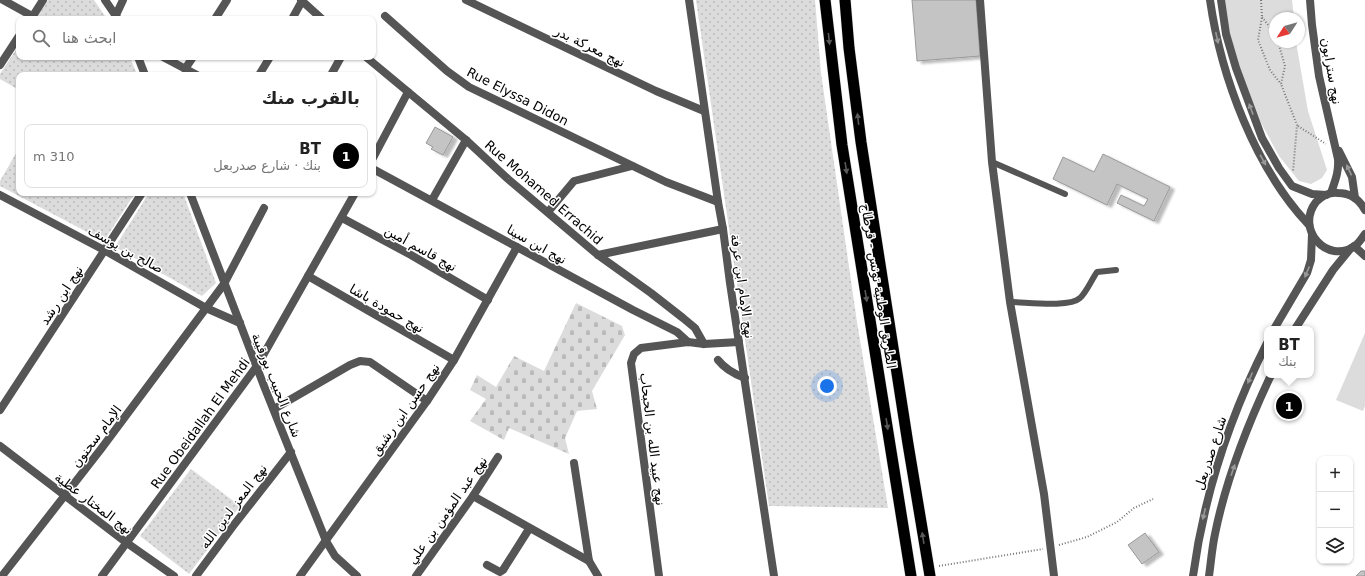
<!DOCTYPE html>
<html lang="ar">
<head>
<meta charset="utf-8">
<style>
  :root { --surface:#fff; --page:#f2f2f2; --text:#222; --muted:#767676; --line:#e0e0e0; --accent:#000 }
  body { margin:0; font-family:"DejaVu Sans",Cairo,sans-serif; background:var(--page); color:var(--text); direction:rtl }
  .controls { position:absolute; right:12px; bottom:12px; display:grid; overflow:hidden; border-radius:8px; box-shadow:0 1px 3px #0004 }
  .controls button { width:36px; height:36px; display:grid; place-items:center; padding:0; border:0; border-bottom:1px solid var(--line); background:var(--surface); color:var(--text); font:20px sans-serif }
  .compass { position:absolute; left:1269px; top:12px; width:36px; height:36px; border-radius:50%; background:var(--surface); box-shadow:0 1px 3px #0004; rotate:234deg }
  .you { position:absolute; left:827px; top:386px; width:14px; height:14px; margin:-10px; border:3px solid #fff; border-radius:50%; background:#1a73e8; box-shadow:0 0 0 6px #1a73e833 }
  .badge { display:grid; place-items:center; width:26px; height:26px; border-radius:50%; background:var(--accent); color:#fff; font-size:13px; font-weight:700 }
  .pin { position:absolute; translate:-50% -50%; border:2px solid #fff; box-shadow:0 1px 4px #0006 }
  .popup { position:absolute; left:1264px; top:326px; width:50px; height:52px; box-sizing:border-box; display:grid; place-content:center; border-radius:8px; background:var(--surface); filter:drop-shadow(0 1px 3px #0005); font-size:13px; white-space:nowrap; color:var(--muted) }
  .popup b { font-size:15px; color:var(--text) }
  .popup::after { content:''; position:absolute; left:50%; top:100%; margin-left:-8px; border:8px solid transparent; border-top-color:var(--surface) }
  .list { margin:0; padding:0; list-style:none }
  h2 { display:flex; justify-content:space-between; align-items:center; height:52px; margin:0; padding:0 16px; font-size:17px }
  h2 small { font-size:13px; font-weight:400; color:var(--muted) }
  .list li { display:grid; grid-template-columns:26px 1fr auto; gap:12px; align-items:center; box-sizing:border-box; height:64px; margin:0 8px 8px; padding:0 8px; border:1px solid var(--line); border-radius:8px }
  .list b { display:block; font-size:15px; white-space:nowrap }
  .list p { margin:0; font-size:13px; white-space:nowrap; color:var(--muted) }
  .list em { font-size:13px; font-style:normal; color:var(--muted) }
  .icon { flex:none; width:22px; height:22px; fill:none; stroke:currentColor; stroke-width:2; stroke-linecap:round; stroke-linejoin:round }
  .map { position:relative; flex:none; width:1365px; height:576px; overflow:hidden; direction:ltr }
  .search { position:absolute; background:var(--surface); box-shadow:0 1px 3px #0004; left:16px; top:16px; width:360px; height:44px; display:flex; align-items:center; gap:10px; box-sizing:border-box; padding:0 14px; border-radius:8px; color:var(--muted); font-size:15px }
  .panel { position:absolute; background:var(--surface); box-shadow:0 1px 3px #0004; left:16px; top:72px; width:360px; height:124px; border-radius:8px; direction:rtl }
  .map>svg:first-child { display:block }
  .grass { fill:url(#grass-dots) }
  .cemetery { fill:url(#cemetery-stones) }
  .green { fill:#dcdcdc }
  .building { fill:#c4c4c4; stroke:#999; filter:url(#shadow) }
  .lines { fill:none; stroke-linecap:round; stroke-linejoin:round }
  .trunk-casing { stroke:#dbdbdb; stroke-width:12 }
  .path { stroke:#777; stroke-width:2; stroke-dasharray:1 2; stroke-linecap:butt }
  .service { stroke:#555; stroke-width:6 }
  .minor { stroke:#555; stroke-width:8 }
  .tertiary { stroke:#555; stroke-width:8 }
  .trunk { stroke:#000; stroke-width:11 }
  .oneway { fill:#999 }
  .oneway2 { fill:#595959 }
  .labels { text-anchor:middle; stroke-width:3; stroke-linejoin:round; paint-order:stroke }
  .street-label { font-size:13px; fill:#000; stroke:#fff }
</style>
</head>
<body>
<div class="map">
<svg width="1365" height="576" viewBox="0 0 1365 576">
  <defs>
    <pattern id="grass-dots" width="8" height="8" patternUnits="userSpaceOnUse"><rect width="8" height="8" fill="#dcdcdc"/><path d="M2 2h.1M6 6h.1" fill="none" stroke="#bbb" stroke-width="1.8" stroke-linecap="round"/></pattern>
    <pattern id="cemetery-stones" width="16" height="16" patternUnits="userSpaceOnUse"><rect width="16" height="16" fill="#dcdcdc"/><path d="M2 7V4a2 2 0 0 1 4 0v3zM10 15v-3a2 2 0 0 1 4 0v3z" fill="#bbb"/></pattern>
    <filter id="shadow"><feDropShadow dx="4.5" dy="2.5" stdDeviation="1" flood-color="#0004"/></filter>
  </defs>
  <rect width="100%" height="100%" fill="#fff"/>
  <g class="grass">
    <path d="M48 0H94L107 19H36Z"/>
    <path d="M696 0H815L821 73 857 322 888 508 769 506Z"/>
    <path d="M19 45V57H130L137 75H19V90L0 79V74Z"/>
    <path d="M19 148V193H135L104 241 0 186V181Z"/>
    <path d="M149 193H183L216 283 202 296 115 247Z"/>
    <path d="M191 469 240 506 189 574 140 536Z"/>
  </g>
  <path class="cemetery" d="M576 303 622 326 625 335 592 391 597 409 577 411 565 438 569 454 509 428 504 440 470 421 486 399 470 390 477 375 496 387 514 356 544 371Z"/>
  <g class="green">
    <path d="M1223 0H1292L1294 18H1275V42H1296L1308 111 1327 170 1322 178 1311 184 1299 181 1279 156 1260 121 1240 75 1228 30Z"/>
    <path d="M1365 333V406L1363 411 1336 400Z"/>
  </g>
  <g class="building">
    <path d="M912 0H976L980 56 917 61Z"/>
    <path d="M435 127 453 137 443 155 431 149 433 147 426 143Z"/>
    <path d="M1103 154 1170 187 1154 221 1117 203 1121 195 1144 206 1148 199 1117 184 1107 205 1053 179 1063 157 1094 172Z"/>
    <path d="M1145 533 1159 552 1142 564 1128 545Z"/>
    <path d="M1361 571H1365V576H1356Z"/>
  </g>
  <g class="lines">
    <g class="trunk-casing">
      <g id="trunk">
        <path d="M825 0 842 145 911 576"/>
        <path d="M845 0 849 48 861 142 908 444 930 576"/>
      </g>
    </g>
    <g class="path">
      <path d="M1261 0 1262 17 1258 40 1270 70 1281 84"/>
      <path d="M1262 17 1275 34"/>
      <path d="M1278 42 1285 66 1281 84 1297 125 1293 172"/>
      <path d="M1298 126 1326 144"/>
      <path d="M1059 545 1087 537 1117 522 1134 508 1153 499"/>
      <path d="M939 566 1043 549"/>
    </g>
    <g class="service">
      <path d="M992 162 1065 194"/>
      <path d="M1010 302C1026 302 1069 308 1080 298 1086 293 1092 279 1097 272L1116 270"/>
    </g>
    <g class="minor">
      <path d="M3 0 32 16"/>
      <path d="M301 0 322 19"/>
      <path d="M466 0 656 91 704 111"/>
      <path d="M689 0 718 202 723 229 730 283 774 576"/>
      <path d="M980 0 992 162 1010 302 1044 494 1054 576"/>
      <path d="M1310 0 1312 25 1319 76 1338 159C1339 172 1335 181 1331 193"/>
      <path d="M116 15 123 0"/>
      <path d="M385 16 447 71 469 87 666 182 718 202"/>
      <path d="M31 19 43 0"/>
      <path d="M215 19 227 0"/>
      <path d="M292 19 302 1"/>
      <path d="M163 57 197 75"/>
      <path d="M366 57 466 140 508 179 598 255 651 293 683 318 695 328 704 344"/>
      <path d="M0 65 19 36"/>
      <path d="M185 69 193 57"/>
      <path d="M259 75 270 57"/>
      <path d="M331 75 341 57"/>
      <path d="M1339 151 1352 177 1355 198"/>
      <path d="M373 158 408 92"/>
      <path d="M373 169 633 310 677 332 688 342"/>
      <path d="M0 195 104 250 206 308 240 323"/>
      <path d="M432 200 466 140"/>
      <path d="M548 212 574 181 632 166"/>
      <path d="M342 218 411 255 488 300"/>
      <path d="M1354 246 1365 256"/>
      <path d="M598 255 723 229"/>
      <path d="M308 276 454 360"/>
      <path d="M718 360C725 369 734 374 745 378"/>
      <path d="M274 409 350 365 360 361 370 362 427 401"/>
      <path d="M0 410 142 193"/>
      <path d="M0 446 127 543 174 576"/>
      <path d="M574 463 589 561 598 576"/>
      <path d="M473 496 589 561"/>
      <path d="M487 565 500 572 503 570 529 529"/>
      <path d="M2 576 101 449 224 284 264 208"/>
      <path d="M102 576 257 366 355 193"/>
      <path d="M196 576 233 526 291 452"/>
      <path d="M300 576 427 401 454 360 517 247"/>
      <path d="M416 576 473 496 498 457"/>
      <path d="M659 576 631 363 634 354 641 348 688 342 704 344 739 342"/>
    </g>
    <g class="tertiary">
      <path d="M105 0 118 19"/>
      <path d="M1210 0C1221 77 1255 168 1309 225"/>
      <path d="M1221 0 1226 34 1236 68 1262 138 1279 168 1292 186 1312 194 1326 195"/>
      <path d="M138 57 145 75"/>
      <path d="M190 193 264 386 326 541 335 556 357 576"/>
      <path d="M1365 210C1359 199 1350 193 1338 193 1330 192 1322 196 1316 202 1295 229 1327 265 1355 246 1359 243 1362 238 1365 234"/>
      <path d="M1274 329 1307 273 1311 260 1312 234"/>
      <path d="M1295 329 1333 270 1351 248"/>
      <path d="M1193 576C1204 495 1230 416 1267 343"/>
      <path d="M1209 576C1211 562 1212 548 1215 534 1226 479 1247 426 1271 375"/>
    </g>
    <use href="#trunk" class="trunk"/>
  </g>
  <defs><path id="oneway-solid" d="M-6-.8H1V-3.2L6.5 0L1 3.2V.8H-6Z"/></defs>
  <g class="oneway">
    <use href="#oneway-solid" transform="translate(1217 38) rotate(78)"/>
    <use href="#oneway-solid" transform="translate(1251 109) rotate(-110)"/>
    <use href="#oneway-solid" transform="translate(1263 160) rotate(61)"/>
    <use href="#oneway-solid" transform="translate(1349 170) rotate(-115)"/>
    <use href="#oneway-solid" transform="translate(1307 272) rotate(113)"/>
    <use href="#oneway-solid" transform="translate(1250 378) rotate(114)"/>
    <use href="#oneway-solid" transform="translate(1233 470) rotate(-71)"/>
    <use href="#oneway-solid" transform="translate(1204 514) rotate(103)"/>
  </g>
  <g class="oneway2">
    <use href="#oneway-solid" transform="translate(829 39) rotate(84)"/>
    <use href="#oneway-solid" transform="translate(858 119) rotate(-97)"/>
    <use href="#oneway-solid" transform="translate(846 168) rotate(81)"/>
    <use href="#oneway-solid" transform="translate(866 296) rotate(81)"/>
    <use href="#oneway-solid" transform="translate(887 424) rotate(81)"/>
    <use href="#oneway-solid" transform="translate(923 538) rotate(-99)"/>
  </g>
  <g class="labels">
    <g class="street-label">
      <text transform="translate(590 46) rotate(26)" y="5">نهج معركة بدر</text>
      <text transform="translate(1332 71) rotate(80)" y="5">نهج سترابون</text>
      <text transform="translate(518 96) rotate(27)" y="5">Rue Elyssa Didon</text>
      <text transform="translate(544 192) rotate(41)" y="5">Rue Mohamed Errachid</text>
      <text transform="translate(537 244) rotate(29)" y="5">نهج ابن سينا</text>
      <text transform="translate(421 248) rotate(29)" y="5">نهج قاسم أمين</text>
      <text transform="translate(126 249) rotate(29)" y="5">صالح بن يوسف</text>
      <text transform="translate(743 286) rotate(82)" y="5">نهج الإمام ابن عرفة</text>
      <text transform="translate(879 286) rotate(81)" y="5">الطريق الوطنية تونس - قرطاج</text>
      <text transform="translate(61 295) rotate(-57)" y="5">نهج ابن رشد</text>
      <text transform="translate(387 308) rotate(30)" y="5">نهج حمودة باشا</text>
      <text transform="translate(277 385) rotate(68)" y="5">شارع الحبيب بورقيبة</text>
      <text transform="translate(405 409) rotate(-55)" y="5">نهج حسن ابن رشيق</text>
      <text transform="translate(200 423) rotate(-54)" y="5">Rue Obeidallah El Mehdi</text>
      <text transform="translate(96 436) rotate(-53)" y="5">الإمام سحنون</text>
      <text transform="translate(653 439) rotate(83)" y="5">نهج عبيد الله بن الحبحاب</text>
      <text transform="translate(1210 453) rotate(-72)" y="5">شارع صدربعل</text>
      <text transform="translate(94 503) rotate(37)" y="5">نهج المختار عطية</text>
      <text transform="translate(233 506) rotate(-53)" y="5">نهج المعز لدين الله</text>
      <text transform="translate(447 510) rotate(-55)" y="5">نهج عبد المؤمن بن علي</text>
    </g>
  </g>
</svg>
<div class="controls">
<button>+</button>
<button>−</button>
<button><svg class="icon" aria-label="layers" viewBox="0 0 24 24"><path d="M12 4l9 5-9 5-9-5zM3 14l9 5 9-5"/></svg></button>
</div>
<svg class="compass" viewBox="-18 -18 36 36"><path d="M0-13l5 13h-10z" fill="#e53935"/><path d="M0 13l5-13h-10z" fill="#767676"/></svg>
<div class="you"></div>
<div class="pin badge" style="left:1289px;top:406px">1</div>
<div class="popup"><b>BT</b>بنك</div>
<div class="search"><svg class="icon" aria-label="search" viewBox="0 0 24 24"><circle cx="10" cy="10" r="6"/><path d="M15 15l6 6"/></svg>ابحث هنا</div>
<section class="panel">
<h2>بالقرب منك<small></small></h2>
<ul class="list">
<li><span class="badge">1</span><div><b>BT</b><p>بنك · شارع صدربعل</p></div><em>310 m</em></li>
</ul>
</section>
</div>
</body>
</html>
